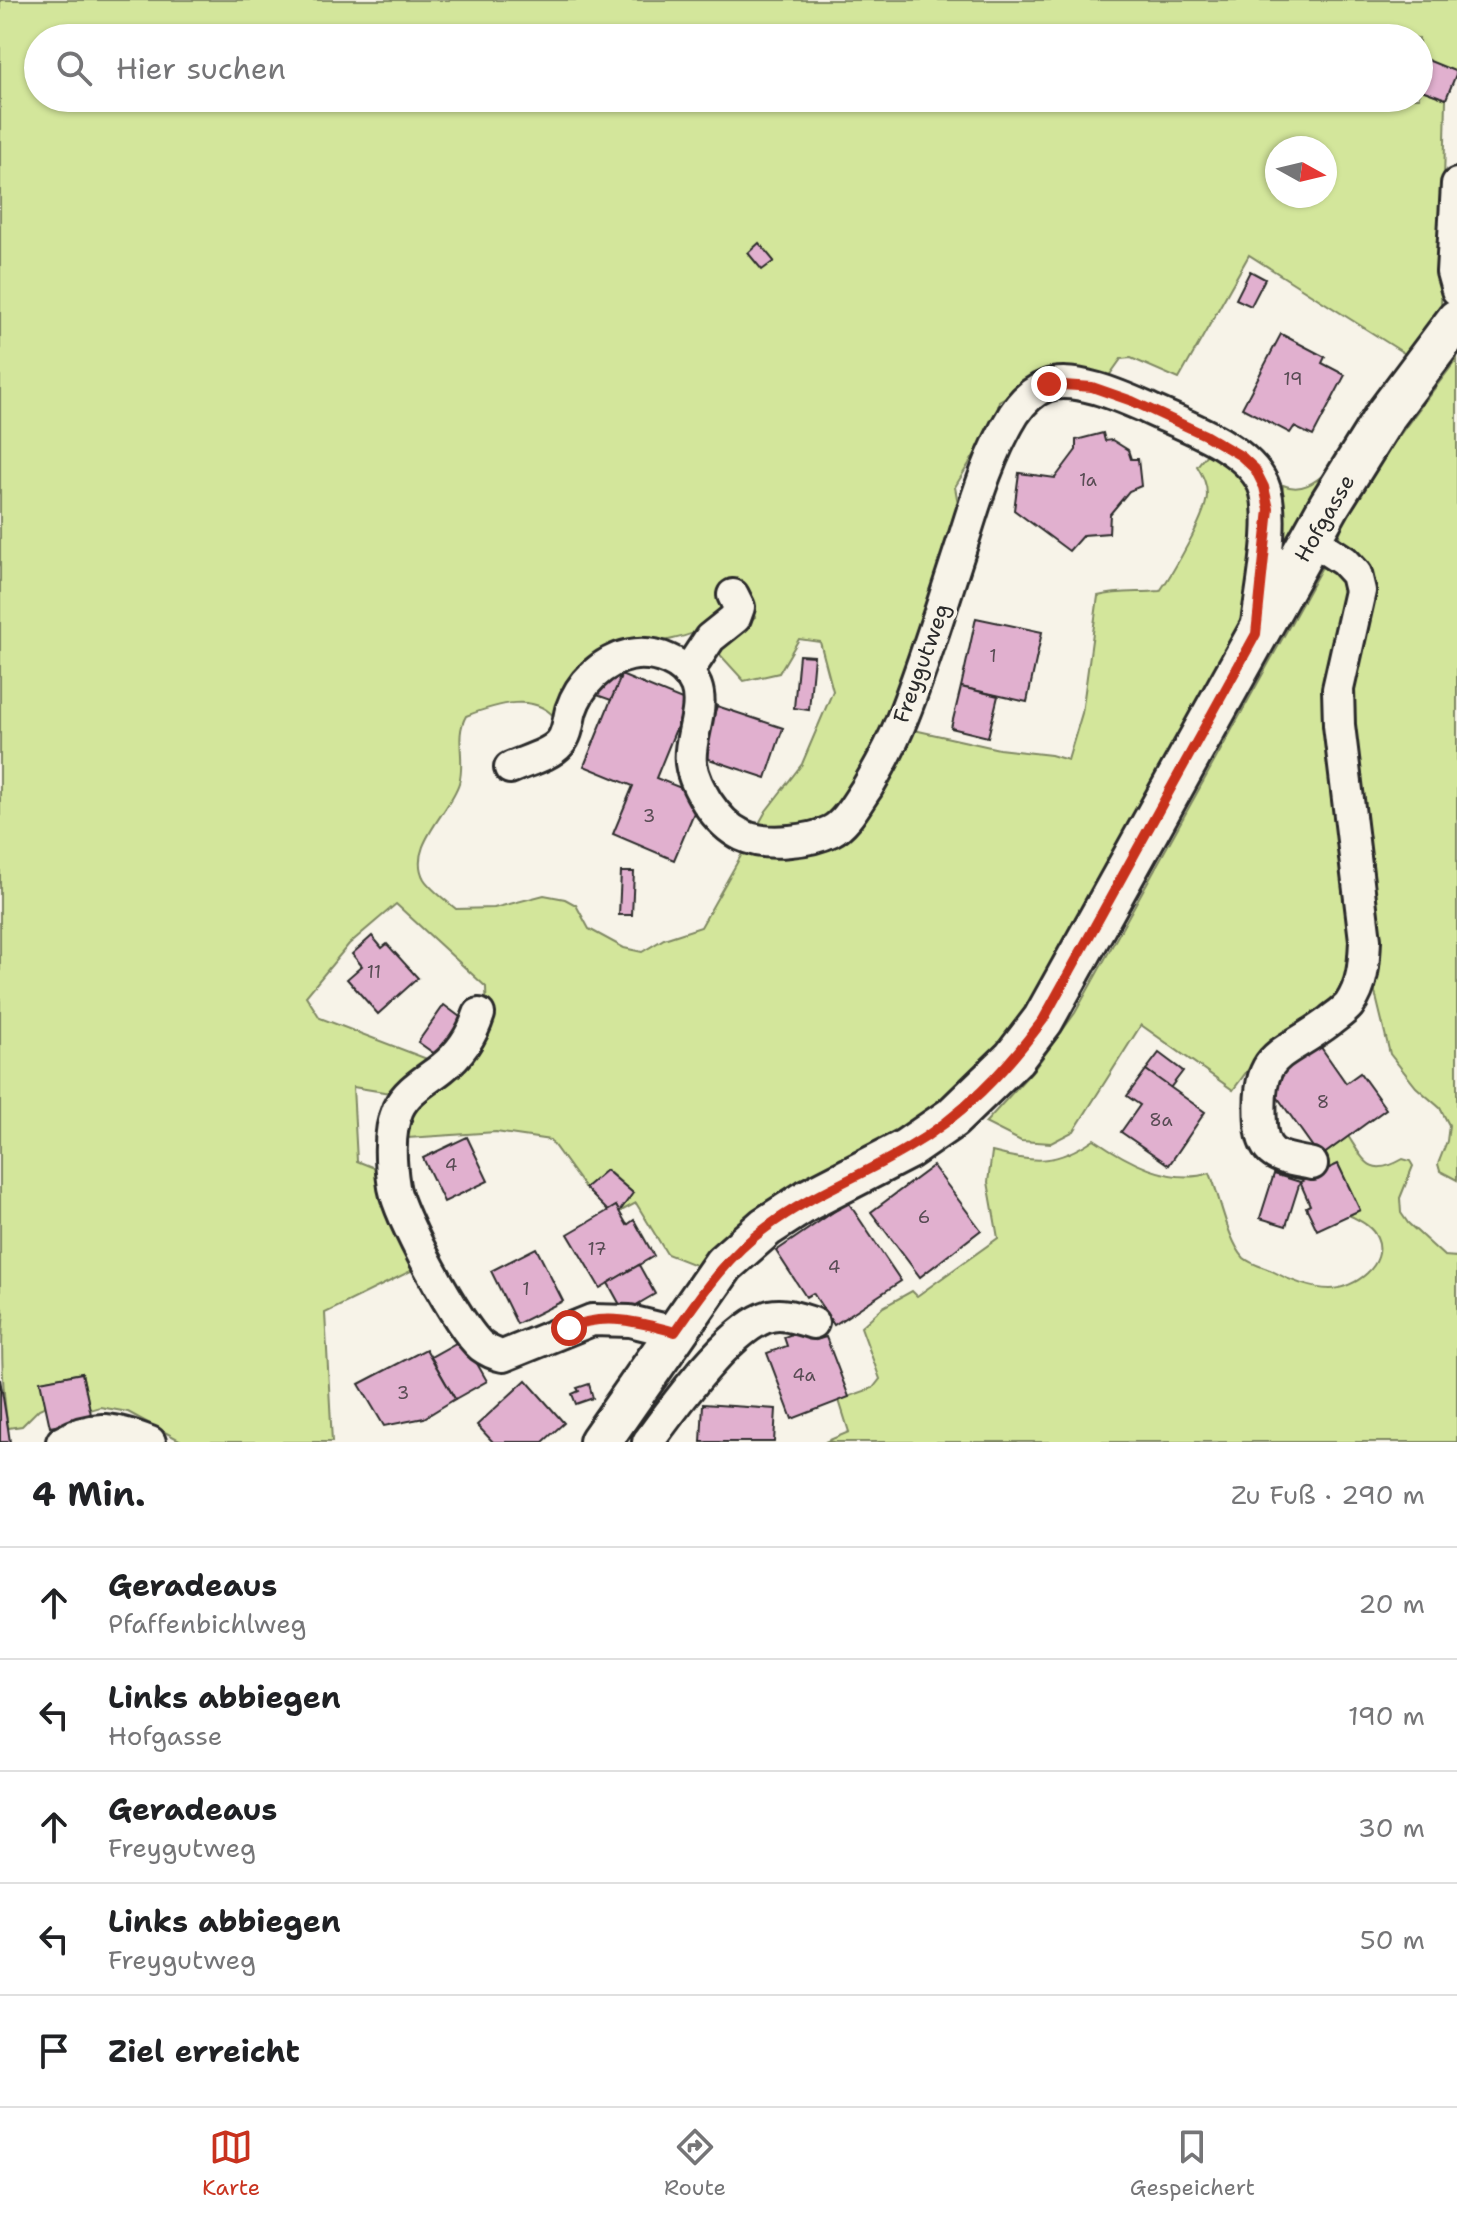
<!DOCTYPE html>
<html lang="de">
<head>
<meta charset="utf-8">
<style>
  :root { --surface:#fff; --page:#f2f2f2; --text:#202124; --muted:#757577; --line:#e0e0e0; --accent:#c8321e }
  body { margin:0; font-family:"Shantell Sans",sans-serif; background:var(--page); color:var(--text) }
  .compass { position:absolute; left:1265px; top:136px; width:72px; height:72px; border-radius:50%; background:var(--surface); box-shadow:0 2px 6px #0004; rotate:98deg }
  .stop { position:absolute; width:24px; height:24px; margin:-18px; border:6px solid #c8321e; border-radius:50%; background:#fff }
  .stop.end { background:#c8321e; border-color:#fff; box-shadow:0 2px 8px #0008 }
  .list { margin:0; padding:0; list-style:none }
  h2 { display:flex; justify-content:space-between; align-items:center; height:104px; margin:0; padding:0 32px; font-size:34px }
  h2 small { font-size:26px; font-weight:400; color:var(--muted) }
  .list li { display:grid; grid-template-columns:52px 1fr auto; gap:24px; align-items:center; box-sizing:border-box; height:112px; padding:0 32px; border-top:2px solid var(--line) }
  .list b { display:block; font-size:30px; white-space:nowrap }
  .list p { margin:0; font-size:26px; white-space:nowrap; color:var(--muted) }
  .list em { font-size:26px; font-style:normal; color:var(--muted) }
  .icon { flex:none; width:44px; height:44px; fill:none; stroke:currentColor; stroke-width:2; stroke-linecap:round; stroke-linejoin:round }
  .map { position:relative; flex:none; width:1457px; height:1442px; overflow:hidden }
  .search { position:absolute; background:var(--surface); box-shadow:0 2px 6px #0004; left:24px; right:24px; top:24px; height:88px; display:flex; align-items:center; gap:20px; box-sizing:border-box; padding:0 28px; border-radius:44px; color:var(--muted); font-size:30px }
  .sheet { height:664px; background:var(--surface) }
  nav { display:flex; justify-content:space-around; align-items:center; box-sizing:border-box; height:112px; border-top:2px solid var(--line); background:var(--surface); font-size:22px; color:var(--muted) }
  nav a { display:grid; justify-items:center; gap:4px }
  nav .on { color:var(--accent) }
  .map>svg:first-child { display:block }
  .green { fill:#d3e69b; stroke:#7f8863; stroke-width:2; fill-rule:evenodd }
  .building { fill:#e1b0cf; stroke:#2b2b2b; stroke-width:2 }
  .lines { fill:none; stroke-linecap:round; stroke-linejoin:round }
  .minor-casing { stroke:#2b2b2b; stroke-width:36 }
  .major-casing { stroke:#2b2b2b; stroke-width:46 }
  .minor { stroke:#f7f3e8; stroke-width:30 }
  .major { stroke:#f7f3e8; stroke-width:40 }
  .route { stroke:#c8321e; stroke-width:10 }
  .labels { text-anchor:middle; stroke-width:7; stroke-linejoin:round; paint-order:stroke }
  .number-label { font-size:18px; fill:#584c54 }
  .street-label { font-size:22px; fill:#2b2b2b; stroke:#f7f3e8 }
</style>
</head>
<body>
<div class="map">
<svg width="1457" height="1442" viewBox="0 0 1457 1442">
  <rect width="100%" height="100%" fill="#f7f3e8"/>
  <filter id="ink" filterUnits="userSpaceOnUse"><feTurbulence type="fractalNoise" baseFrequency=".0125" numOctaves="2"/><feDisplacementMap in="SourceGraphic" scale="16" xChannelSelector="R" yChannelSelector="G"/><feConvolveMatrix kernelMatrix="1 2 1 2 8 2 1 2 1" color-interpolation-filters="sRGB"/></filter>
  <g filter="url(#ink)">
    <g class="green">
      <path d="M0 0H1457V72L1425 60 1419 74V38H38V98H1419V89L1446 99 1441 310 1407 355 1249 255 1179 379 1131 358 1121 359 1106 380 1049 373 999 401 996 419 955 487 968 559 914 730 999 749 1051 755 1068 760 1082 713 1098 596C1119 591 1138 593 1160 591 1172 574 1207 515 1207 495 1207 484 1203 476 1197 466L1211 449 1244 472 1256 499 1255 546 1238 635 1015 1034 984 1067 903 1129 700 1267 667 1254 636 1203 619 1212 633 1193 607 1170 585 1188 550 1140 496 1132 408 1138 403 1131 411 1103 390 1093 353 1087 357 1161 382 1171 415 1269 325 1313 332 1442H183L128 1412 100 1407 90 1410 82 1373 41 1381 46 1406 39 1409 22 1426 8 1428C3 1396 0 1343 4 1313L0 1304ZM1277 148H1325V196H1277ZM736 583 755 617 713 647 744 681 779 673 799 639 820 642 833 691 802 764 766 811 701 927 664 939 642 952 624 948 589 929 576 905 565 899 544 895 494 908 456 909C447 901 431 890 424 879 406 847 450 812 459 783 466 759 454 737 466 716 494 705 538 690 558 722L621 647C649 643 683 641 708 626 721 617 729 596 736 583ZM396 904 486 987 487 1020 453 1069 320 1018 306 996 349 944Z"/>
      <path d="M1457 359V1180L1440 1171 1438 1164 1447 1141 1449 1125 1440 1108 1416 1087 1390 1054 1371 976 1344 714 1373 581 1370 569 1339 541C1336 512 1435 389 1457 359Z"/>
      <path d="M1333 467 1277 560 1283 485C1304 494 1318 479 1333 467Z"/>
      <path d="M1322 567 1343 576 1349 588 1356 918 1349 984 1334 1004 1264 1048 1233 1090 1141 1025 1074 1131 1051 1143 1021 1141 985 1123 1035 1068 1075 1013Z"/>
      <path d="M1348 1136C1365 1162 1370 1178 1403 1159L1410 1161 1413 1166 1400 1198 1401 1213 1408 1223 1444 1256 1457 1257V1442H825L849 1432 839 1400 873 1388 880 1379 861 1327 883 1307 912 1291 917 1296 998 1238 988 1182 992 1152C1036 1163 1056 1165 1094 1139 1126 1161 1170 1186 1210 1173 1220 1197 1228 1241 1244 1258 1251 1264 1263 1267 1272 1271 1288 1280 1312 1289 1330 1289 1354 1289 1389 1264 1377 1238 1372 1226 1360 1221 1349 1215L1360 1210 1338 1164 1328 1168 1320 1157Z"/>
    </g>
    <g class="building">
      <path d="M1425 59 1457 72 1446 99 1419 89V74Z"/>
      <path d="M759 243 774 261 762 270 748 253Z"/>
      <path d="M1250 271 1265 279 1251 306 1236 299Z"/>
      <path d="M1281 334 1325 357 1322 363 1345 375 1313 436 1294 427 1290 433 1242 408Z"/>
      <path d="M1103 433 1105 441 1112 440 1128 450 1131 459H1138L1141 486 1129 491 1110 514 1109 533 1083 535 1069 551 1014 510 1019 473 1055 478 1076 450V440Z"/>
      <path d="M976 618 1042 632 1027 702 961 687Z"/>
      <path d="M799 655 814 656 809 710 794 708Z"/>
      <path d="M621 675 687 702 656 778 701 796 674 860 613 834 633 786 584 766Z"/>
      <path d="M610 677 620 679 611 700 591 693Z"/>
      <path d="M961 687 998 696 988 737 951 728Z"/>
      <path d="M717 706 783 728 766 778 700 756Z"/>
      <path d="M621 872H634L632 915H619Z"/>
      <path d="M372 936 382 948 387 944 418 978 378 1014 347 979 362 966 352 954Z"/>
      <path d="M444 1005 472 1026 446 1062 418 1042Z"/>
      <path d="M1318 1043 1346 1083 1360 1073 1386 1109 1320 1157 1266 1081Z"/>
      <path d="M1159 1053 1183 1071 1170 1088 1146 1070Z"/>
      <path d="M1146 1070 1205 1112 1169 1165 1121 1132 1140 1105 1127 1096Z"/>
      <path d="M467 1137 488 1181 444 1202 423 1158Z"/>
      <path d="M1338 1164 1360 1210 1317 1230 1306 1207 1310 1205 1300 1182Z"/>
      <path d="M933 1166 981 1230 920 1277 871 1212Z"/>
      <path d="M606 1170 633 1193 619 1212 616 1206 608 1211 585 1188Z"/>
      <path d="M1274 1174 1300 1182 1286 1226 1260 1218Z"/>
      <path d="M848 1202 901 1281 834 1325 813 1293 806 1297 776 1251Z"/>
      <path d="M616 1206 627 1225 634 1220 654 1256 600 1288 568 1234Z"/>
      <path d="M536 1248 563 1301 517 1324 491 1271Z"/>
      <path d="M639 1265 655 1294 624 1312 608 1283Z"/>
      <path d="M811 1327 816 1340 826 1337 849 1397 792 1419 767 1353 787 1346 784 1337Z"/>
      <path d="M463 1339 487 1381 455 1399 431 1357Z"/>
      <path d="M426 1349 455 1399 424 1418 384 1426 359 1384Z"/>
      <path d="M82 1373 92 1419 50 1427 40 1381Z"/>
      <path d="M0 1379 8 1428 10 1442H0Z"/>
      <path d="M526 1380 564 1423 543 1442H493L477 1425Z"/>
      <path d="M589 1384 593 1398 576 1404 572 1394 579 1391 577 1388Z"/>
      <path d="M703 1404 776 1409 774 1442H701Z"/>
    </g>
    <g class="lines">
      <g class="minor-casing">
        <g id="minor">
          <path d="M1457 184 1452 272 1457 290"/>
          <path d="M1310 539 1344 561 1356 574 1360 591 1338 689 1339 725 1365 940C1364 964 1363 985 1349 1005 1344 1011 1336 1016 1330 1021 1280 1059 1256 1049 1261 1124 1263 1159 1283 1158 1312 1164"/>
          <path d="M687 673 710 638 735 618 739 607 733 595"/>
          <path d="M510 768C525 761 549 756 560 743 568 734 568 721 571 710 580 683 602 661 630 655 654 650 686 662 696 686 705 710 688 739 691 763 693 778 700 790 707 802 729 835 751 845 790 841 804 840 819 837 831 831 847 823 857 802 867 788 880 766 893 742 902 719 926 660 944 598 964 538 977 496 991 451 1014 414 1022 402 1033 391 1046 386 1073 375 1122 397 1147 408 1184 426 1245 445 1263 484 1277 515 1261 589 1257 624"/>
          <path d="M479 1014C472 1036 461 1053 442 1068 427 1080 407 1090 398 1109 388 1132 390 1162 394 1187 400 1218 458 1326 481 1346 489 1352 494 1354 503 1356L592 1320 630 1321 675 1332"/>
          <path d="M62 1442C94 1423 116 1429 150 1442"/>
          <path d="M648 1442C673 1408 726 1334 764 1318 780 1311 797 1318 813 1323"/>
        </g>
      </g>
      <g class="major-casing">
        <path id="major" d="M600 1442 724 1264 766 1227 808 1200 907 1149 952 1118 1014 1058 1043 1020 1330 504 1385 416 1457 320"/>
      </g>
      <use href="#minor" class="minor"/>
      <use href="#major" class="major"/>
    </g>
  </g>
  <g class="lines" filter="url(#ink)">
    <path class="route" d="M569 1328C603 1312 640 1322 675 1332 702 1293 728 1255 767 1227 810 1195 861 1176 906 1149 962 1117 1005 1071 1043 1020L1256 634 1269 509 1264 487 1255 469 1241 456 1205 435 1132 401 1092 387 1049 384"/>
  </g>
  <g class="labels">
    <g class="number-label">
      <text x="1293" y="385">19</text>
      <text x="1088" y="486">1a</text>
      <text x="993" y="662">1</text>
      <text x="649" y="822">3</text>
      <text x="374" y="978">11</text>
      <text x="1323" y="1108">8</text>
      <text x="1161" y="1126">8a</text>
      <text x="451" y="1171">4</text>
      <text x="924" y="1223">6</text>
      <text x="597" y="1255">17</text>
      <text x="834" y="1273">4</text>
      <text x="526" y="1295">1</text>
      <text x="804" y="1381">4a</text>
      <text x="403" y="1399">3</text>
    </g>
    <g class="street-label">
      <text transform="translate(1324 518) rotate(-60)" y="8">Hofgasse</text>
      <text transform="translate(921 663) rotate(-70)" y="8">Freygutweg</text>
    </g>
  </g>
</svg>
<svg class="compass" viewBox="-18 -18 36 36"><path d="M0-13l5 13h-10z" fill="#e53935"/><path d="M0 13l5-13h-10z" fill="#757577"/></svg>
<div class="stop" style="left:569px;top:1328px"></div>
<div class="stop end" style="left:1049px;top:384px"></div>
<div class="search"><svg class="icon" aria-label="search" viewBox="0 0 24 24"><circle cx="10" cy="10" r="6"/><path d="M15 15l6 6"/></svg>Hier suchen</div>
</div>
<section class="sheet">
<h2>4 Min.<small>Zu Fuß · 290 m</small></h2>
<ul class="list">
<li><svg class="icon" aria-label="ahead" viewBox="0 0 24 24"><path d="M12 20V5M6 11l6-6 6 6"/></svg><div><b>Geradeaus</b><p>Pfaffenbichlweg</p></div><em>20 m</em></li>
<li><svg class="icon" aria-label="left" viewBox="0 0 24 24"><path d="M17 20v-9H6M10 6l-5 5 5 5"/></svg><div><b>Links abbiegen</b><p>Hofgasse</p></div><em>190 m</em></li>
<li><svg class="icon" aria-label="ahead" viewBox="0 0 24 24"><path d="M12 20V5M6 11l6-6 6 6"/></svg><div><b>Geradeaus</b><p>Freygutweg</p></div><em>30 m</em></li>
<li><svg class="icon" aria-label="left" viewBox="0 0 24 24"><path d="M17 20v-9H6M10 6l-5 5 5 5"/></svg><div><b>Links abbiegen</b><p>Freygutweg</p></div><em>50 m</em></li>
<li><svg class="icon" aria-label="arrive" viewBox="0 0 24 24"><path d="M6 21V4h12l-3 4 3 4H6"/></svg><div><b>Ziel erreicht</b></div></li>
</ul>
</section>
<nav>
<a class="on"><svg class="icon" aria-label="map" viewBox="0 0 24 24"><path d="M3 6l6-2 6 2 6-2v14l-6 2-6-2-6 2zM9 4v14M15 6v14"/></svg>Karte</a>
<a><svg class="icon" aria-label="directions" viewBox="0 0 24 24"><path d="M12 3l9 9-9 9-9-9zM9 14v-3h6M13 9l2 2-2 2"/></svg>Route</a>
<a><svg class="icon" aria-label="saved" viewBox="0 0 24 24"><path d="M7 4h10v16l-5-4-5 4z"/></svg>Gespeichert</a>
</nav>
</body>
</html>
